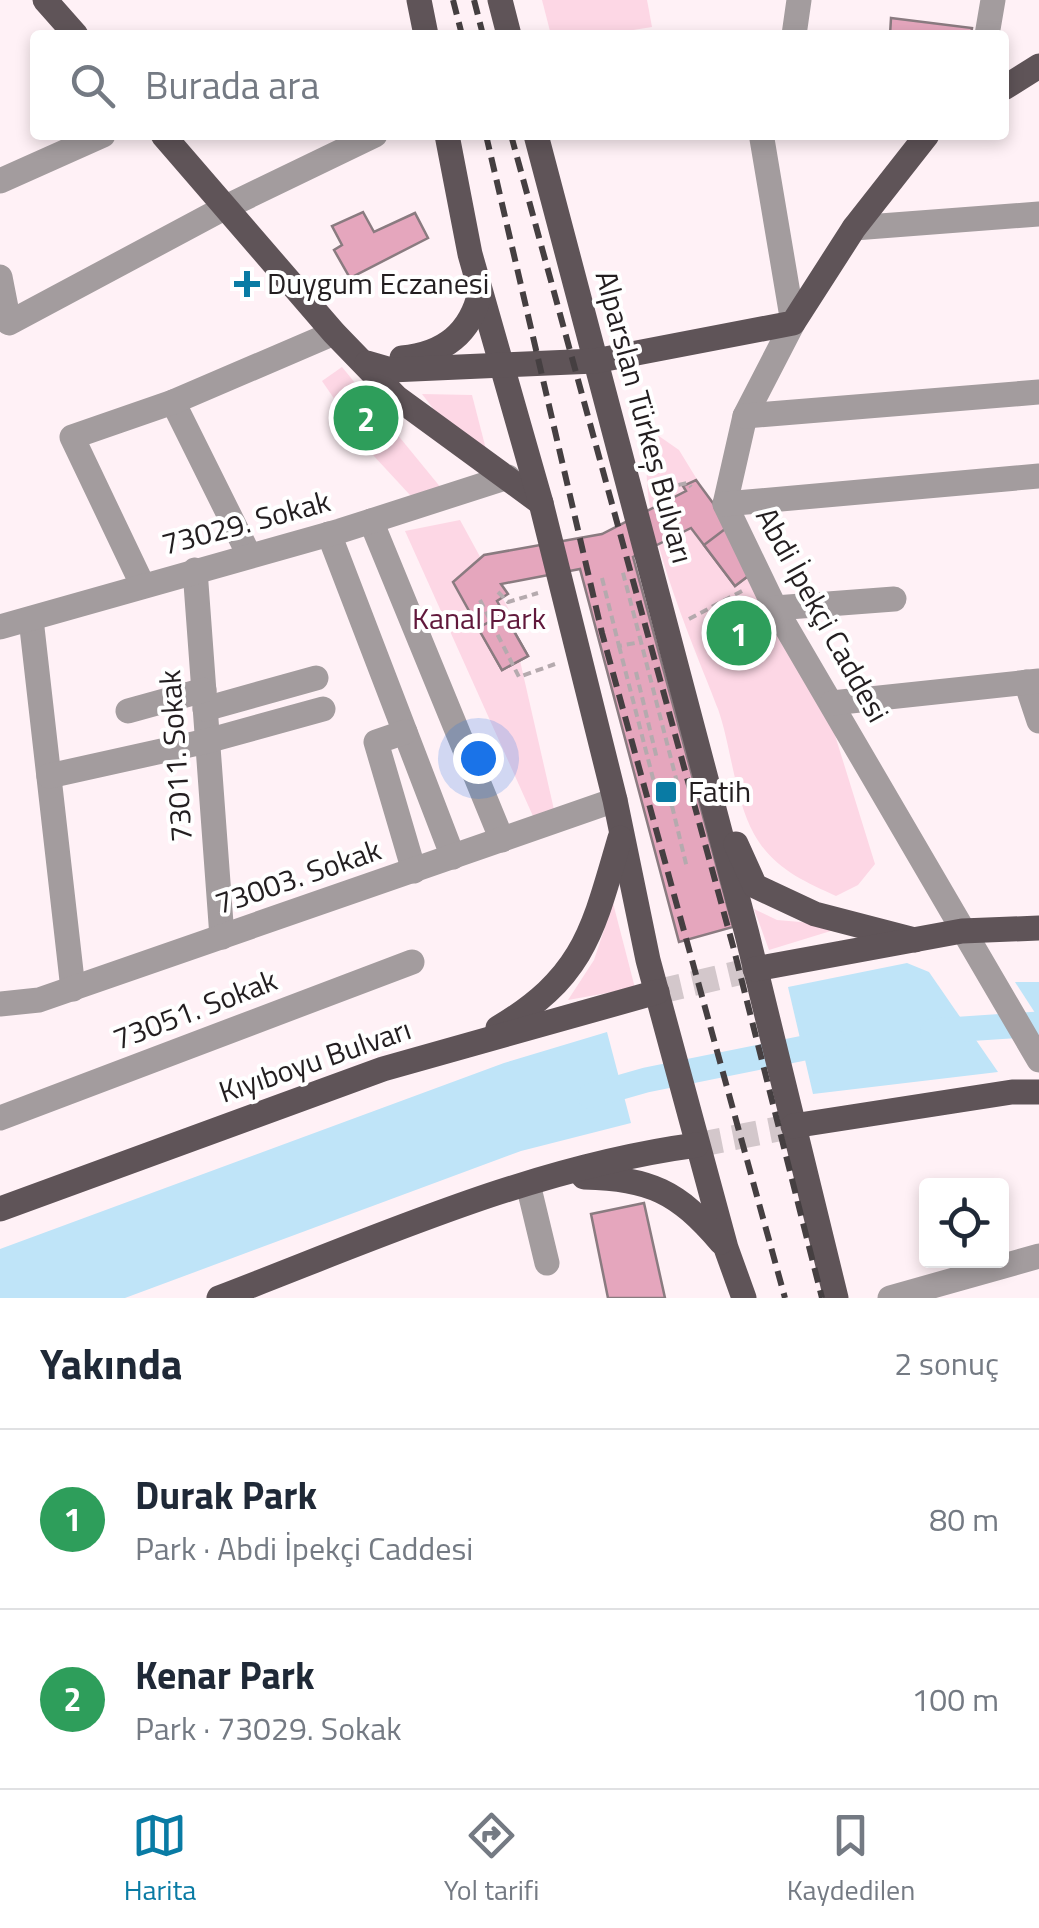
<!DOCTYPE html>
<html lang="tr">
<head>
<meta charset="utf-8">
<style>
  :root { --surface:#fff; --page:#f2f2f3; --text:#1f2937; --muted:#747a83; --line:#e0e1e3; --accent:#097ba4 }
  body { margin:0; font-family:"Titillium Web",sans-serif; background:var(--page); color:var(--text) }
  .controls { position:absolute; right:30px; bottom:30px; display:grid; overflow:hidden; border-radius:10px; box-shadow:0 5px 15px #0003 }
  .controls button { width:90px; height:90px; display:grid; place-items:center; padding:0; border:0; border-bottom:2px solid var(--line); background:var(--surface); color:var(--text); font:50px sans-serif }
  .you { position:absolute; left:478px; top:758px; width:35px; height:35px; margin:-25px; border:8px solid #fff; border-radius:50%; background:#1a73e8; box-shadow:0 0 0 15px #1a73e833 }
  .badge { display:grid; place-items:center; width:65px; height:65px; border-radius:50%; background:var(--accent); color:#fff; font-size:32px; font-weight:700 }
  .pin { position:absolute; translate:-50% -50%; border:5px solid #fff; box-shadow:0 2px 10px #0006 }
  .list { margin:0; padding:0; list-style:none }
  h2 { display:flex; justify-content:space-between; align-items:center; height:130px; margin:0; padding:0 40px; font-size:42px }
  h2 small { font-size:32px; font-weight:400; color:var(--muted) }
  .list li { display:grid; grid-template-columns:65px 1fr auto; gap:30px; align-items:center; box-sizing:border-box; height:180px; padding:0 40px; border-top:2px solid var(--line) }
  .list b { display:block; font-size:38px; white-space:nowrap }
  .list p { margin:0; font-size:32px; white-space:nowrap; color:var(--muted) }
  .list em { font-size:32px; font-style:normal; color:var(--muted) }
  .icon { flex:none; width:55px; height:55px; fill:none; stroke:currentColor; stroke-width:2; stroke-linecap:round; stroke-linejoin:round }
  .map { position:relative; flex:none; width:1039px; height:1298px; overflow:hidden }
  .search { position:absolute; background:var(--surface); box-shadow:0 5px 15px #0003; left:30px; right:30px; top:30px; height:110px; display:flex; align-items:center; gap:25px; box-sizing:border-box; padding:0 35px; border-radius:10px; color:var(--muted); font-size:38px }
  .sheet { height:490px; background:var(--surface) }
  nav { display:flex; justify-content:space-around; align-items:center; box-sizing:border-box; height:140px; border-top:2px solid var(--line); background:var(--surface); font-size:28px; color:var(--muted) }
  nav a { display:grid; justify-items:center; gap:5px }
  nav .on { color:var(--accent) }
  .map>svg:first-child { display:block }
  .green { fill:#fdd7e5 }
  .water { fill:#bfe4f8 }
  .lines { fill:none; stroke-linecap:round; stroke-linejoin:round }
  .canal { stroke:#bfe4f8; stroke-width:25 }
  .building { fill:#e5a6bd; stroke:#8a7b80; stroke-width:2.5 }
  .major-tunnel { stroke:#d3c7cb; stroke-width:25; stroke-dasharray:25 12; stroke-linecap:butt }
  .path { stroke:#b5aaae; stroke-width:4; stroke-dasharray:8 5; stroke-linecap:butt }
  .minor { stroke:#a39c9e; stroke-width:25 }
  .major { stroke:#5f5458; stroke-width:25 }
  .rail { stroke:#453f41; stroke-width:6; stroke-dasharray:15 8; stroke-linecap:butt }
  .poi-dot { fill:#097ba4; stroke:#fff; stroke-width:4 }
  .labels { text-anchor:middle; stroke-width:8; stroke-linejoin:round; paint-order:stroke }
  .poi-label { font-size:30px; fill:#231e20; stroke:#fff; text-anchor:start }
  .street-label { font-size:30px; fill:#231e20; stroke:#fff }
  .park-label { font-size:30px; fill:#61193c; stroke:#fff }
</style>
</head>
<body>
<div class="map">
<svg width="1039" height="1298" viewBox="0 0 1039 1298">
  <rect width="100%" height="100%" fill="#fff1f6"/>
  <g class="green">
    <path d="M542 0H647L652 27 602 35H551Z"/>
    <path d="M342 367 446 494 410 495 373 455 322 381Z"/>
    <path d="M422 394 472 395 497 492Z"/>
    <path d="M656 434 679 450 816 674 875 864 858 885 836 896C803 881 773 868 754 834 735 800 731 746 718 709 698 654 620 485 656 434Z"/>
    <path d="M460 520 508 608 555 814 537 825 405 531Z"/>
    <path d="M613 903 635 988 568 1000 594 960Z"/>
    <path d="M754 909 777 920 847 926 769 950Z"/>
  </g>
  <g class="water">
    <path d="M907 963 929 972 998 1072 813 1094 788 987Z"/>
    <path d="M1015 982H1039V1019Z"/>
    <path d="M607 1032 631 1123 521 1151 125 1298H0V1249L504 1063Z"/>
  </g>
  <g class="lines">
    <g class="canal">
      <path d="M933 1031 1039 1024"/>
      <path d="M590 1096 646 1080 834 1042"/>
    </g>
  </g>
  <g class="building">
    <path d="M891 18 972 28 971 35H890Z"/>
    <path d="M363 212 374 232 415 213 428 238 350 278 334 250 342 245 332 226Z"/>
    <path d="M696 480 760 567 735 586 691 528 633 557 733 927 679 942 580 569 501 584 508 594 497 601 528 656 502 670 453 582 484 555 602 534 686 491 683 486Z"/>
    <path d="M729 526 760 567 735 586 704 545Z"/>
    <path d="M504 614 528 656 502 670 478 628Z"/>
    <path d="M644 1203 665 1298H608L591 1214Z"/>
  </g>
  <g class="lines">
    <g class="major-tunnel">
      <path d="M657 992 755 969"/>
      <path d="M697 1145 793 1126"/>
    </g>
    <g class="path">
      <path d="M653 490 688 483 691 487"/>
      <path d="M602 578 619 646 641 642 622 569"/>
      <path d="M498 592 508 602 538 593"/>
      <path d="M480 600 519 677 555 664"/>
      <path d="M689 619 742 591"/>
      <path d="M619 646 656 790 672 806 678 786 641 642"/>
      <path d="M636 672 657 759"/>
      <path d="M672 806 687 868"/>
    </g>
    <g class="minor">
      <path d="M794 35 799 0"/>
      <path d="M987 35 993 0"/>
      <path d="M762 139 793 323 745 416 725 504 775 608 1039 1060"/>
      <path d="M0 181 103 135"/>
      <path d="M854 228 1039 214"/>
      <path d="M0 277 9 323 226 207 375 135"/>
      <path d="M173 402 249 555"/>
      <path d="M745 416 1039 392"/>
      <path d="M725 504 1039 476"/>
      <path d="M371 521 502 840"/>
      <path d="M329 534 453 857"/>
      <path d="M195 570 222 937"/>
      <path d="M143 586 72 437 173 402 334 333"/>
      <path d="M775 608 894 599"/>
      <path d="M31 619 73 989"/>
      <path d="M0 627 340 531 508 477"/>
      <path d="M1026 682 1039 721"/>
      <path d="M832 703 1039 681"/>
      <path d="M205 709 316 678"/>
      <path d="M128 711 204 690"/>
      <path d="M405 732 376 742 414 871"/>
      <path d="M49 776 207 741 323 709"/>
      <path d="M0 1004 39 1000 615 800"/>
      <path d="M0 1118 412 962"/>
      <path d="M528 1184 547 1263"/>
      <path d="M890 1298 1039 1256"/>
    </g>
    <g class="major">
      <path d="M45 0 76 35"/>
      <path d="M419 0 426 35"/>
      <path d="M500 0 509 35"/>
      <path d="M1004 88 1039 66"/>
      <path d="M163 135 334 333 396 397 541 503"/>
      <path d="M447 135 470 254 541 503 615 800 648 960 726 1248 744 1298"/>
      <path d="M536 135 747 934 836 1298"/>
      <path d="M402 358C444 354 471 333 480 292"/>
      <path d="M367 363 391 370 595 361 793 323 854 228 927 135"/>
      <path d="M736 844 755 886 815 914 915 940"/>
      <path d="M755 969 962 931 1039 928"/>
      <path d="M498 1028C585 976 593 930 620 838"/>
      <path d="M793 1126 1012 1092H1039"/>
      <path d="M584 1177C651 1179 677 1191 721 1242"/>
      <path d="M0 1209 383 1069 657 992"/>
      <path d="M219 1298C374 1239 531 1167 697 1145"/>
    </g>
    <g class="rail">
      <path d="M453 0 462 35"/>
      <path d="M474 0 483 35"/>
      <path d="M486 135 602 633 785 1298"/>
      <path d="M511 135 733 946 822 1298"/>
    </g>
  </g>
  <g class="poi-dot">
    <path d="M242 269h10v10h10v10h-10v10h-10v-10h-10v-10h10z"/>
    <rect x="654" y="780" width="24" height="24" rx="5"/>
  </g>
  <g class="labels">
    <g class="poi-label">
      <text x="267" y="294">Duygum Eczanesi</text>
      <text x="688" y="802">Fatih</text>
    </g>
    <g class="street-label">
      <text transform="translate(644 417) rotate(75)" y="10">Alparslan Türkeş Bulvarı</text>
      <text transform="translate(246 523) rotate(-15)" y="10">73029. Sokak</text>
      <text transform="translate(822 615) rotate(61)" y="10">Abdi İpekçi Caddesi</text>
      <text transform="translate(176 756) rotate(-94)" y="10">73011. Sokak</text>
      <text transform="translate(298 877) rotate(-19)" y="10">73003. Sokak</text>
      <text transform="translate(195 1010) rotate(-21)" y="10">73051. Sokak</text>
      <text transform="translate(315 1061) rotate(-19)" y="10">Kıyıboyu Bulvarı</text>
    </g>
    <g class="park-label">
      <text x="479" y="629">Kanal Park</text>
    </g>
  </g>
</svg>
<div class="controls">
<button><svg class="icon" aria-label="locate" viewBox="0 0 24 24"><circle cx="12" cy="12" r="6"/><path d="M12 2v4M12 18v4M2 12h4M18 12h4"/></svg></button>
</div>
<div class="you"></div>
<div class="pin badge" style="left:739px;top:633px;background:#2e9e5b">1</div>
<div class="pin badge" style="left:366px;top:418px;background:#2e9e5b">2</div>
<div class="search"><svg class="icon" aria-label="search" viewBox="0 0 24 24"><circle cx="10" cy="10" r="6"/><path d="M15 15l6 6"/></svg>Burada ara</div>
</div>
<section class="sheet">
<h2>Yakında<small>2 sonuç</small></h2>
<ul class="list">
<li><span class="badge" style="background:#2e9e5b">1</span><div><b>Durak Park</b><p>Park · Abdi İpekçi Caddesi</p></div><em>80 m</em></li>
<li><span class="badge" style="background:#2e9e5b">2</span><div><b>Kenar Park</b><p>Park · 73029. Sokak</p></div><em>100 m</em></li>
</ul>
</section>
<nav>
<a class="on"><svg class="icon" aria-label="map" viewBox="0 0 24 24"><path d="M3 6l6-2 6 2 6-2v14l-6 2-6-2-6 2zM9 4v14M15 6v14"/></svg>Harita</a>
<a><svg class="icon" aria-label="directions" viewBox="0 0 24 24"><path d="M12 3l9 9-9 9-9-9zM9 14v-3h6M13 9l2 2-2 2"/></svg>Yol tarifi</a>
<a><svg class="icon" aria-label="saved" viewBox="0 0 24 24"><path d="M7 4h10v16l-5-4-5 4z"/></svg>Kaydedilen</a>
</nav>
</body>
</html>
